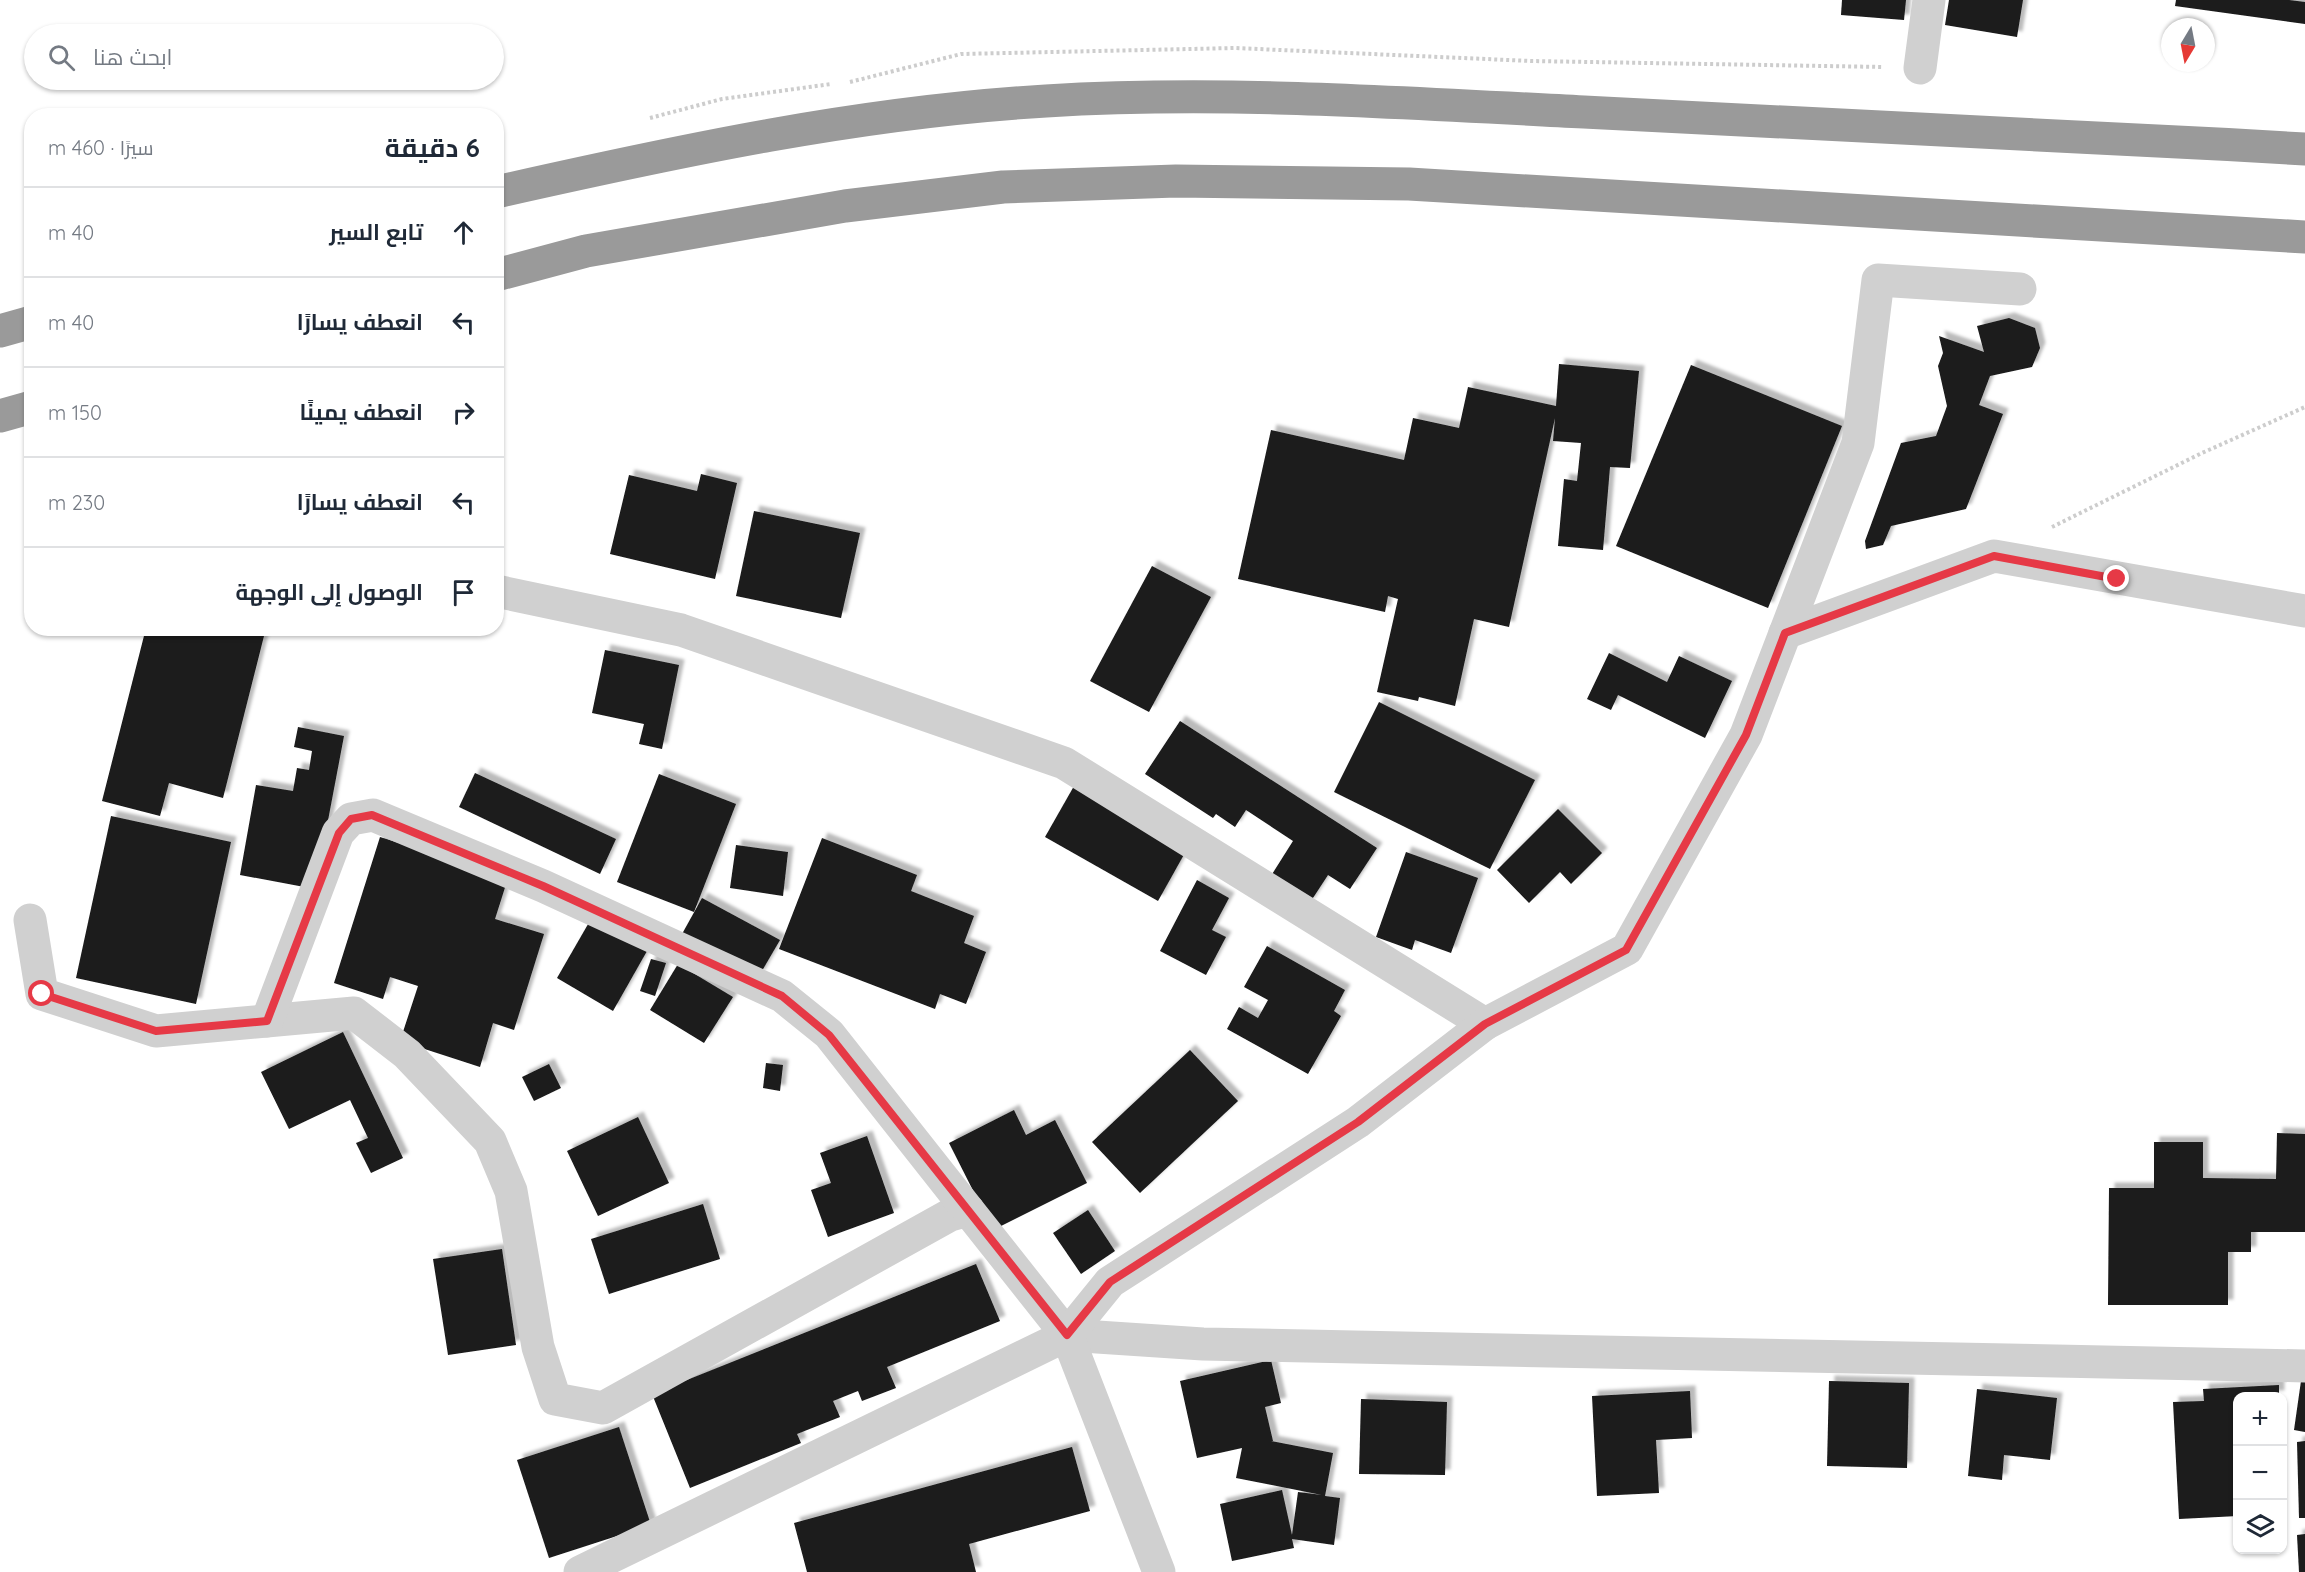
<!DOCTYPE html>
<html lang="ar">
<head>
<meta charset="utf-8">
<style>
  :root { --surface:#fff; --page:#f2f2f3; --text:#1f2937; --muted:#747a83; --line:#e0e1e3 }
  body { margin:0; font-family:Quicksand,Cairo,sans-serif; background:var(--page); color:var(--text); direction:rtl }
  .controls { position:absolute; right:18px; bottom:18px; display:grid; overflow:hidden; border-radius:12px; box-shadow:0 2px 4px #0004 }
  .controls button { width:54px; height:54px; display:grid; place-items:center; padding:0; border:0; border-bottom:2px solid var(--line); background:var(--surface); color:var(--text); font:30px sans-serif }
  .compass { position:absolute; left:2161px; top:18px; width:54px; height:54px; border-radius:50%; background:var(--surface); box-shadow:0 2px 4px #0004; rotate:190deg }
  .stop { position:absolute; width:18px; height:18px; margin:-14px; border:4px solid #e63946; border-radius:50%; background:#fff }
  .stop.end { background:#e63946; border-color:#fff; box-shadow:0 2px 6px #0008 }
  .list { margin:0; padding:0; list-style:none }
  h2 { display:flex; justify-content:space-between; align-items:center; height:78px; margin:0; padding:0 24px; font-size:26px }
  h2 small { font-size:20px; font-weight:400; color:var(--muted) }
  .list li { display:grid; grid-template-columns:39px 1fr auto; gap:18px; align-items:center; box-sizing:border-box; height:90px; padding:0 24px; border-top:2px solid var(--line) }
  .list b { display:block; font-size:22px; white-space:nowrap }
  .list em { font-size:20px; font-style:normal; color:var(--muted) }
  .icon { flex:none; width:33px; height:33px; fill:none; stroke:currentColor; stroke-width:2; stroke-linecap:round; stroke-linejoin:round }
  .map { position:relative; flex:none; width:2305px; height:1572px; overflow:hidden; direction:ltr }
  .search { position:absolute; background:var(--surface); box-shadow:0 2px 4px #0004; left:24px; top:24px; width:480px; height:66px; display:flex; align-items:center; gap:15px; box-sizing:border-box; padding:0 21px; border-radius:33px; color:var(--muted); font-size:22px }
  .panel { position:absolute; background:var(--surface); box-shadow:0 2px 4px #0004; left:24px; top:108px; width:480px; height:528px; border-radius:24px; direction:rtl }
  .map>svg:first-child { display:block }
  .building { fill:#1a1a1a; filter:url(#shadow) }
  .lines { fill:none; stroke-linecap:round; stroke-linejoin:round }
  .path { stroke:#cdcdcd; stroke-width:4; stroke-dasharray:3 3; stroke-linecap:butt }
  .street { stroke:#d0d0d0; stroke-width:33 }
  .highway { stroke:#9a9a9a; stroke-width:33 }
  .route { stroke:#e63946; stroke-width:8 }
</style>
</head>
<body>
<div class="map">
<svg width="2305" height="1572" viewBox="0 0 2305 1572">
  <defs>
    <filter id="shadow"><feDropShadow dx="5.5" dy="-5.5" stdDeviation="1.5" flood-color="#0004"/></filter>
  </defs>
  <rect width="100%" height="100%" fill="#fff"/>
  <g class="building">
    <path d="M1842 0H1906L1904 20 1841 15Z"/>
    <path d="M1949 0H2023L2017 37 1945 25Z"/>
    <path d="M2176 0H2289L2305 2V24L2175 6Z"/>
    <path d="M2009 318 2035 328 2040 348 2032 367 1990 376 1979 405 2003 414 1966 509 1891 526 1883 545 1866 549 1865 541 1901 443 1936 436 1947 406 1938 366 1943 353 1939 336 1984 352 1977 326Z"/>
    <path d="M1559 364 1639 371 1630 468 1610 467 1603 550 1558 546 1564 479 1577 481 1581 443 1553 441 1555 418 1509 627 1474 619 1455 706 1419 697 1418 701 1377 692 1398 599 1388 596 1385 612 1238 579 1271 430 1404 460 1413 418 1459 428 1468 387 1556 406Z"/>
    <path d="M1691 365 1842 426 1768 608 1616 546Z"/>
    <path d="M701 474 737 483 715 579 610 554 629 475 697 491Z"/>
    <path d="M754 511 860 533 841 618 736 596Z"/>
    <path d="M1152 566 1211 597 1149 712 1090 681Z"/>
    <path d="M146 628H266L223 798 169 783 160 816 102 801Z"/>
    <path d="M605 650 679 665 662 749 639 744 644 724 592 713Z"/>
    <path d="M1609 653 1667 682 1679 656 1732 681 1705 738 1618 695 1611 710 1587 699Z"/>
    <path d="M1379 702 1535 780 1490 869 1334 792Z"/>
    <path d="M1180 721 1377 848 1350 889 1328 875 1309 904 1269 879 1293 841 1246 810 1235 827 1216 814 1213 818 1145 774Z"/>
    <path d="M298 727 344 736 315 889 240 875 256 785 293 791 297 768 309 770 312 751 294 747Z"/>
    <path d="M475 773 616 839 600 874 459 807Z"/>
    <path d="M659 774 736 804 694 912 617 882Z"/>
    <path d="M1078 779 1191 842 1158 901 1045 837Z"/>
    <path d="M1558 809 1602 853 1571 884 1560 872 1529 903 1497 870Z"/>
    <path d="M111 816 231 842 196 1004 76 978Z"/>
    <path d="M380 837 508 878 495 919 544 934 514 1030 493 1023 480 1067 400 1041 418 986 390 977 383 999 334 983Z"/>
    <path d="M822 838 917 875 911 891 974 916 964 943 986 952 966 1004 940 994 935 1009 779 949Z"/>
    <path d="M736 845 788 852 783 896 730 888Z"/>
    <path d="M1406 852 1478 878 1451 953 1415 940 1412 950 1376 937Z"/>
    <path d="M1197 880 1229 898 1212 930 1226 937 1206 975 1160 951Z"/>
    <path d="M702 898 780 940 759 976 682 934Z"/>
    <path d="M591 919 647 951 613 1011 557 978Z"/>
    <path d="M1267 946 1345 990 1334 1011 1341 1016 1308 1074 1227 1029 1239 1007 1258 1018 1268 1000 1244 987Z"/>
    <path d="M651 959 666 963 655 996 640 991Z"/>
    <path d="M678 964 733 997 704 1043 650 1010Z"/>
    <path d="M343 1032 403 1158 371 1173 356 1143 368 1138 350 1100 289 1129 261 1072Z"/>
    <path d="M1190 1050 1238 1101 1140 1193 1092 1142Z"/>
    <path d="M766 1063 783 1065 780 1091 763 1088Z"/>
    <path d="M549 1064 561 1088 534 1101 522 1077Z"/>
    <path d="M1014 1110 1026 1135 1055 1120 1087 1183 993 1230 949 1143Z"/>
    <path d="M638 1117 669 1183 598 1216 567 1151Z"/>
    <path d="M2277 1133 2305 1134V1232H2251V1252H2228V1305H2108L2109 1188H2154V1142H2203V1178L2276 1179Z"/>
    <path d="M867 1136 894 1213 828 1237 811 1190 831 1183 820 1153Z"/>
    <path d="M703 1204 720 1259 609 1294 591 1239Z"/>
    <path d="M1088 1210 1115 1251 1081 1274 1053 1233Z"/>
    <path d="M502 1249 516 1345 448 1355 433 1259Z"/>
    <path d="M976 1264 1000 1321 887 1367 896 1388 862 1401 858 1391 833 1401 840 1417 797 1434 801 1443 690 1488 652 1394Z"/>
    <path d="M1271 1360 1281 1403 1265 1407 1273 1441H1271L1333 1453 1325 1496 1340 1498 1334 1545 1292 1539 1294 1548 1232 1561 1220 1504 1282 1490 1292 1535 1298 1492 1322 1495 1236 1478 1242 1448 1197 1458 1180 1381Z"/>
    <path d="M2303 1367H2305V1432L2294 1430Z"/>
    <path d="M1829 1381 1909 1383 1907 1468 1827 1466Z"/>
    <path d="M2279 1385V1396H2238V1516L2179 1519 2173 1402 2204 1401 2203 1389Z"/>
    <path d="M1977 1389 2057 1398 2050 1460 2004 1455 2002 1480 1968 1476Z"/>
    <path d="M1690 1391 1692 1438 1656 1440 1659 1493 1597 1496 1592 1396Z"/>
    <path d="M1361 1399 1447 1402 1445 1475 1359 1474Z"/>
    <path d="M619 1427 651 1525 549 1558 517 1460Z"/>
    <path d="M2305 1441V1518H2299L2297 1442Z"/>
    <path d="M1072 1447 1090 1511 969 1544 976 1572H807L794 1523Z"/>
    <path d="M2305 1534V1572H2299L2297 1535Z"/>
  </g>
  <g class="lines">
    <g class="path">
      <path d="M850 82 961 54 1235 48 1531 61 1883 67"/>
      <path d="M650 118 722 99 831 84"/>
      <path d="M2052 527 2202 453 2305 407"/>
    </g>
    <g class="street">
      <path d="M1920 68 1929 0"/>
      <path d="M496 591 681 630 1064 763 1485 1024"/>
      <path d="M1785 633 1994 556 2305 611"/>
      <path d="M30 920 42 994 156 1031 354 1013 407 1054 490 1141 511 1191 538 1347 555 1399 603 1408 950 1215 968 1210 1067 1335 1203 1344 2305 1366"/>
      <path d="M267 1021 338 833 351 819 373 815 543 886 782 996 829 1034 968 1210"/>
      <path d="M580 1572 1067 1335"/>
      <path d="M1159 1572 1067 1335 1110 1282 1358 1122 1485 1024 1627 949 1746 735 1858 443 1878 280 2020 289"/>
    </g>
    <g class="highway">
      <path d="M496 192C678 151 860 112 1046 101 1225 90 1405 103 1584 112 1825 123 2065 135 2305 149"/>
      <path d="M496 275 586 251 845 206 1003 187 1176 181 1409 184 2305 237"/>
      <path d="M0 331 32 322"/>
      <path d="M0 416 32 407"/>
    </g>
  </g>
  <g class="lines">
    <path class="route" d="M42 994 156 1031 267 1021 339 833 351 819 372 815 543 886 782 996 829 1035 1067 1335 1110 1282 1358 1122 1485 1024 1626 950 1746 735 1785 633 1994 556 2117 579"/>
  </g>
</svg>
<div class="controls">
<button>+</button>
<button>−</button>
<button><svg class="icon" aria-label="layers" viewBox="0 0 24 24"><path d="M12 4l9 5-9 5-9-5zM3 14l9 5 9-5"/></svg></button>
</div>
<svg class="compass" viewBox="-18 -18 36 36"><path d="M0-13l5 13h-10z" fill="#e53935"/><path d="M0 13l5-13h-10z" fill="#747a83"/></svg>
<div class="stop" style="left:42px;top:994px"></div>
<div class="stop end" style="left:2117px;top:579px"></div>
<div class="search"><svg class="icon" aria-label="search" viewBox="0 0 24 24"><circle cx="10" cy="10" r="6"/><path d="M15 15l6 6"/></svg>ابحث هنا</div>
<section class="panel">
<h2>6 دقيقة<small>سيرًا · 460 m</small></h2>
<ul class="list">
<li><svg class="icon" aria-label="ahead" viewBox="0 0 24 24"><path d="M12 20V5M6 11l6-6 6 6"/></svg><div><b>تابع السير</b></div><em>40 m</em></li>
<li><svg class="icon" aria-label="left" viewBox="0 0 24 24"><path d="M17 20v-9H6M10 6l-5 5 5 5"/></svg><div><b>انعطف يسارًا</b></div><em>40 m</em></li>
<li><svg class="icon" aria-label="right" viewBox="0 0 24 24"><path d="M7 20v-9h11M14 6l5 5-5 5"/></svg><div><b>انعطف يمينًا</b></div><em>150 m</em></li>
<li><svg class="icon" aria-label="left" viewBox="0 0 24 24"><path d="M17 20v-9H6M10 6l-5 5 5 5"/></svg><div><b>انعطف يسارًا</b></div><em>230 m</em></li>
<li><svg class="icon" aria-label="arrive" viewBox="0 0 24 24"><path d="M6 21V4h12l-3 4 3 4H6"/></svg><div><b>الوصول إلى الوجهة</b></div></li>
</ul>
</section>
</div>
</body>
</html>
